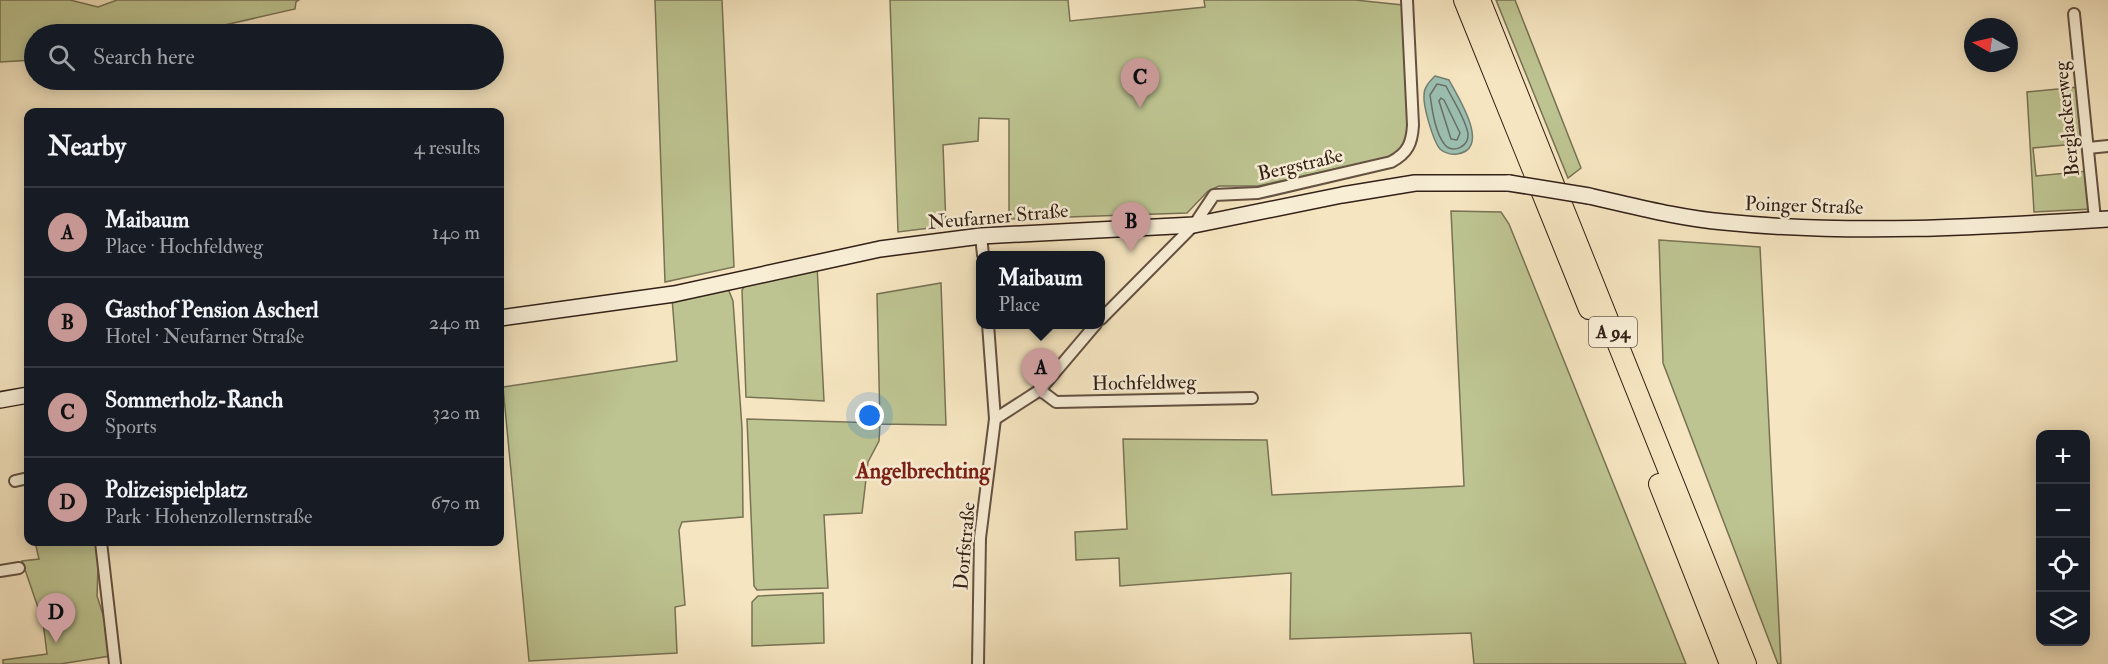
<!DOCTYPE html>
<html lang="en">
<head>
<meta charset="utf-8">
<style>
  :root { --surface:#171b24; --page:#242831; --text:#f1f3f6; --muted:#9ea1a6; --line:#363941; --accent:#c59692 }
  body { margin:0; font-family:"IM FELL Double Pica",serif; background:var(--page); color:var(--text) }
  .controls { position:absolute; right:18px; bottom:18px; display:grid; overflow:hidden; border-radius:12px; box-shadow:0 3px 15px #0003 }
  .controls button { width:54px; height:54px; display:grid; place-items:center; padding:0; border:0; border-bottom:2px solid var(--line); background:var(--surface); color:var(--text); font:30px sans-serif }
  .compass { position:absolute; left:1964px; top:18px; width:54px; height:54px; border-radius:50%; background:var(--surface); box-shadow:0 3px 15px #0003; rotate:278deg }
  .you { position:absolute; left:870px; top:416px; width:21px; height:21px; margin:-15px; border:4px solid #fff; border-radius:50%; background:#1a73e8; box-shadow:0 0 0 9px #1a73e833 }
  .badge { display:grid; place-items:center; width:39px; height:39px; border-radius:50%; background:var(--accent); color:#111; font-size:20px; font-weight:700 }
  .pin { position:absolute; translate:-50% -50px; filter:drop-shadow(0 2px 3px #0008) }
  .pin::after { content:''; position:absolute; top:32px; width:21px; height:18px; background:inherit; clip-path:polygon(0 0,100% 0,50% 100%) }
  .popup { position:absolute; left:976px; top:251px; width:129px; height:78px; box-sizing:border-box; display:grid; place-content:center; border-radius:12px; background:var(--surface); filter:drop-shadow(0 2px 4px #0005); font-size:20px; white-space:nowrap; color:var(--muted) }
  .popup b { font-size:22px; color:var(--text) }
  .popup::after { content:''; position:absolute; left:50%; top:100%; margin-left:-12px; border:12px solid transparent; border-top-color:var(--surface) }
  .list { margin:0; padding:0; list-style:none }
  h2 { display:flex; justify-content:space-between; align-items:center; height:78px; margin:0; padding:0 24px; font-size:26px }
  h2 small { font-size:20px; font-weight:400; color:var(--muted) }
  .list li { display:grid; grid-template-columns:39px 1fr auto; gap:18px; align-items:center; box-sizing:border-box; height:90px; padding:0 24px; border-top:2px solid var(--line) }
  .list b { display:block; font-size:22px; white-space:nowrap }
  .list p { margin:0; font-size:20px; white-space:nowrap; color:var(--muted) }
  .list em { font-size:20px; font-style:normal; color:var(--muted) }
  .icon { flex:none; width:33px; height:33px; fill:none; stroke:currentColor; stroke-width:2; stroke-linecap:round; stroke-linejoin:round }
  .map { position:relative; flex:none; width:2108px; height:664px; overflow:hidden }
  .search { position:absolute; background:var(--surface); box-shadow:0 3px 15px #0003; left:24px; top:24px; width:480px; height:66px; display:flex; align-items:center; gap:15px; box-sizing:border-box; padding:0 21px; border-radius:33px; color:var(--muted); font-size:22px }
  .panel { position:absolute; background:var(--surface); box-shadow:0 3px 15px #0003; left:24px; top:108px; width:480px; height:438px; border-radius:12px }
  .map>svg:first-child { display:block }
  .green { fill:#bdc491; stroke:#787254; stroke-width:1.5 }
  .water { fill:#9cbfb1; stroke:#727f73; stroke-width:1.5 }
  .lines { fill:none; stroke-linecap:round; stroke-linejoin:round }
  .shore { stroke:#687064; stroke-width:1.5 }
  .street-casing { stroke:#645141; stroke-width:14 }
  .secondary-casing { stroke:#332017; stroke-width:18 }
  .highway-casing { stroke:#332017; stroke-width:22 }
  .street { stroke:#f8eed6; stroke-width:10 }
  .secondary { stroke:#f8eed6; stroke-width:15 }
  .highway { stroke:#f5e5c0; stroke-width:20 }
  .secondary-bridge-casing { stroke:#332017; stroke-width:18; stroke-linecap:butt }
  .secondary-bridge { stroke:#f8eed6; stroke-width:15 }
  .labels { text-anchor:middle; stroke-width:5; stroke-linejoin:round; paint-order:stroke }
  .shield { fill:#f8eed6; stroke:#6e5e50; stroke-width:1.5 }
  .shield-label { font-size:18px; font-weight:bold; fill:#332017 }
  .street-label { font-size:20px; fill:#332017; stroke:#f8eed6 }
  .quarter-label { font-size:22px; font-weight:bold; fill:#7a1f14; stroke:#f8eed6 }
</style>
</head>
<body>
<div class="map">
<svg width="2108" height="664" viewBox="0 0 2108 664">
  <rect width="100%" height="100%" fill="#f5e5c0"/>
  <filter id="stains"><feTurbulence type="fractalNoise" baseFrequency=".00333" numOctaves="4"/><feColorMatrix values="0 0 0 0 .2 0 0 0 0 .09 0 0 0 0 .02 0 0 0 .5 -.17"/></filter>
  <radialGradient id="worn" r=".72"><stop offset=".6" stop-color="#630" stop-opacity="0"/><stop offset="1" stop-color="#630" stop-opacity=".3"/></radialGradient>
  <g class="green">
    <path d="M0 0H70L98 7 117 0H299L296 2 295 9 185 34H34V60L0 62Z"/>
    <path d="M655 0H722L734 267 665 282Z"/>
    <path d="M890 0H1068L1070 21 1205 7 1204 0H1355L1403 5 1410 131 1402 148 1390 157 1258 186H1219L1208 191 1187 213 1009 219V119L979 118 978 141 943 145 946 226 898 232Z"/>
    <path d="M1496 0H1515L1581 168 1568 178Z"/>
    <path d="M2078 87 2086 143 2033 148 2036 176 2088 171 2092 209 2034 212 2027 92Z"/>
    <path d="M1451 211 1501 212 1509 224 1686 664H1474L1471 633 1290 639 1291 573 1120 586 1119 558 1076 560 1075 532 1127 529 1123 439 1267 440 1272 495 1464 486Z"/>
    <path d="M1659 240 1760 247 1781 664H1778L1663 363Z"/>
    <path d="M817 265 824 401 746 397 742 290 748 281Z"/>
    <path d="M941 283 946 425 880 424 879 441 868 462 862 513 824 515 828 588 757 590 754 586 747 419 880 423 877 294Z"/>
    <path d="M727 286 733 301 742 428 743 517 682 522 679 530 685 605 675 607 677 653 529 661 503 387 677 361 672 298Z"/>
    <path d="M35 542H99L97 596 106 624 110 656 60 664H3V660L47 654 43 622 22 561 39 559Z"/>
    <path d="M823 593 824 643 752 646V602L758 596Z"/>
  </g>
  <path class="water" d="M1435 76 1449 80C1458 97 1492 149 1457 154 1452 155 1444 153 1440 149 1433 141 1423 106 1424 95 1424 87 1430 81 1435 76Z"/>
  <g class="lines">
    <g class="shore">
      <path d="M1437 84 1446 86C1452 99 1466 119 1468 134 1469 146 1454 154 1445 145 1435 133 1432 109 1430 95Z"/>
      <path d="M1441 98 1444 100 1460 133 1457 140 1451 139 1439 101Z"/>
    </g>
    <g class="street-casing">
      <g id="street">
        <path d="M2074 14 2095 219"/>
        <path d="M2088 148 2108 146"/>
        <path d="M981 236 983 255"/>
        <path d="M1101 319 1194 225 1214 195 1258 193 1391 162C1408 153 1412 143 1413 125L1407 0"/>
        <path d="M1040 390 1056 402 1252 398"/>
        <path d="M995 419 1040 390 1096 324"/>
        <path d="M15 481 28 478"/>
        <path d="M101 542 115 664"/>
        <path d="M0 571 19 568"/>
        <path d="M978 664 980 538 995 419 988 324"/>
      </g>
    </g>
    <g class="secondary-casing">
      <g id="secondary">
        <path d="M1589 196C1634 206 1678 218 1724 222 1851 235 1981 227 2108 219"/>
        <path d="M500 318 674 294 880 249 981 236 1194 225 1342 195 1415 183H1509"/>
        <path d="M0 400 28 395"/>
      </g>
    </g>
    <g class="highway-casing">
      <g id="highway">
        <path d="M1464 0 1589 309"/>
        <path d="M1480 0 1746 664"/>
        <path d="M1659 484 1730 664"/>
      </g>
    </g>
    <use href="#street" class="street"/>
    <use href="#secondary" class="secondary"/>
    <use href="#highway" class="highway"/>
    <g class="secondary-bridge-casing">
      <path id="secondary-bridge" d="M1509 183 1589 196"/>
    </g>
    <use href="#secondary-bridge" class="secondary-bridge"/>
  </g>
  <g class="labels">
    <rect class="shield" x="1589" y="317" width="48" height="30" rx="4.5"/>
    <g class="shield-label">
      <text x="1613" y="338">A 94</text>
    </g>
    <g class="street-label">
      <text transform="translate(2066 119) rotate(-96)" y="7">Berglackerweg</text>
      <text transform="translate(1300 164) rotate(-13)" y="7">Bergstraße</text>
      <text transform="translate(1804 205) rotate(2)" y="7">Poinger Straße</text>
      <text transform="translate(998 216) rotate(-5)" y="7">Neufarner Straße</text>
      <text transform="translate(1144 382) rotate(-1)" y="7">Hochfeldweg</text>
      <text transform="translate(964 546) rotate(-85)" y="7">Dorfstraße</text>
    </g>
    <g class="quarter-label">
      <text x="923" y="478">Angelbrechting</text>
    </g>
  </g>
  <rect width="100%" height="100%" filter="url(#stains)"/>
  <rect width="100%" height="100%" fill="url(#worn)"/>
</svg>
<div class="controls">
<button>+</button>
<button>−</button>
<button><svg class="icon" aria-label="locate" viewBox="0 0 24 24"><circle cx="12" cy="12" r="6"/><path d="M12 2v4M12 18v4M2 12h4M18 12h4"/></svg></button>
<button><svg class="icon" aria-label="layers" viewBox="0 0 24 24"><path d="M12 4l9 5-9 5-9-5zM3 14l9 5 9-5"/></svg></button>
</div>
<svg class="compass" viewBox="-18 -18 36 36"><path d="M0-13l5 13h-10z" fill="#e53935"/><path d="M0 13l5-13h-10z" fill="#9ea1a6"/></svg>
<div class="you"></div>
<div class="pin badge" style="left:1041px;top:398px">A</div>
<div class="popup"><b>Maibaum</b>Place</div>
<div class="pin badge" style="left:1131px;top:252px">B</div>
<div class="pin badge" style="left:1140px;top:108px">C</div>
<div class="pin badge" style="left:56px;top:643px">D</div>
<div class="search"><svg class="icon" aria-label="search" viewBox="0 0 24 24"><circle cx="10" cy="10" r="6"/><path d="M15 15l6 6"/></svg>Search here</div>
<section class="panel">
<h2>Nearby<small>4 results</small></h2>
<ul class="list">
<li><span class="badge">A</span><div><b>Maibaum</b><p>Place · Hochfeldweg</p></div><em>140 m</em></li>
<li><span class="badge">B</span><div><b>Gasthof Pension Ascherl</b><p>Hotel · Neufarner Straße</p></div><em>240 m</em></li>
<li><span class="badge">C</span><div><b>Sommerholz-Ranch</b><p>Sports</p></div><em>320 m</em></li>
<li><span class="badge">D</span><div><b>Polizeispielplatz</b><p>Park · Hohenzollernstraße</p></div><em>670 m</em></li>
</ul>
</section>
</div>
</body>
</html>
